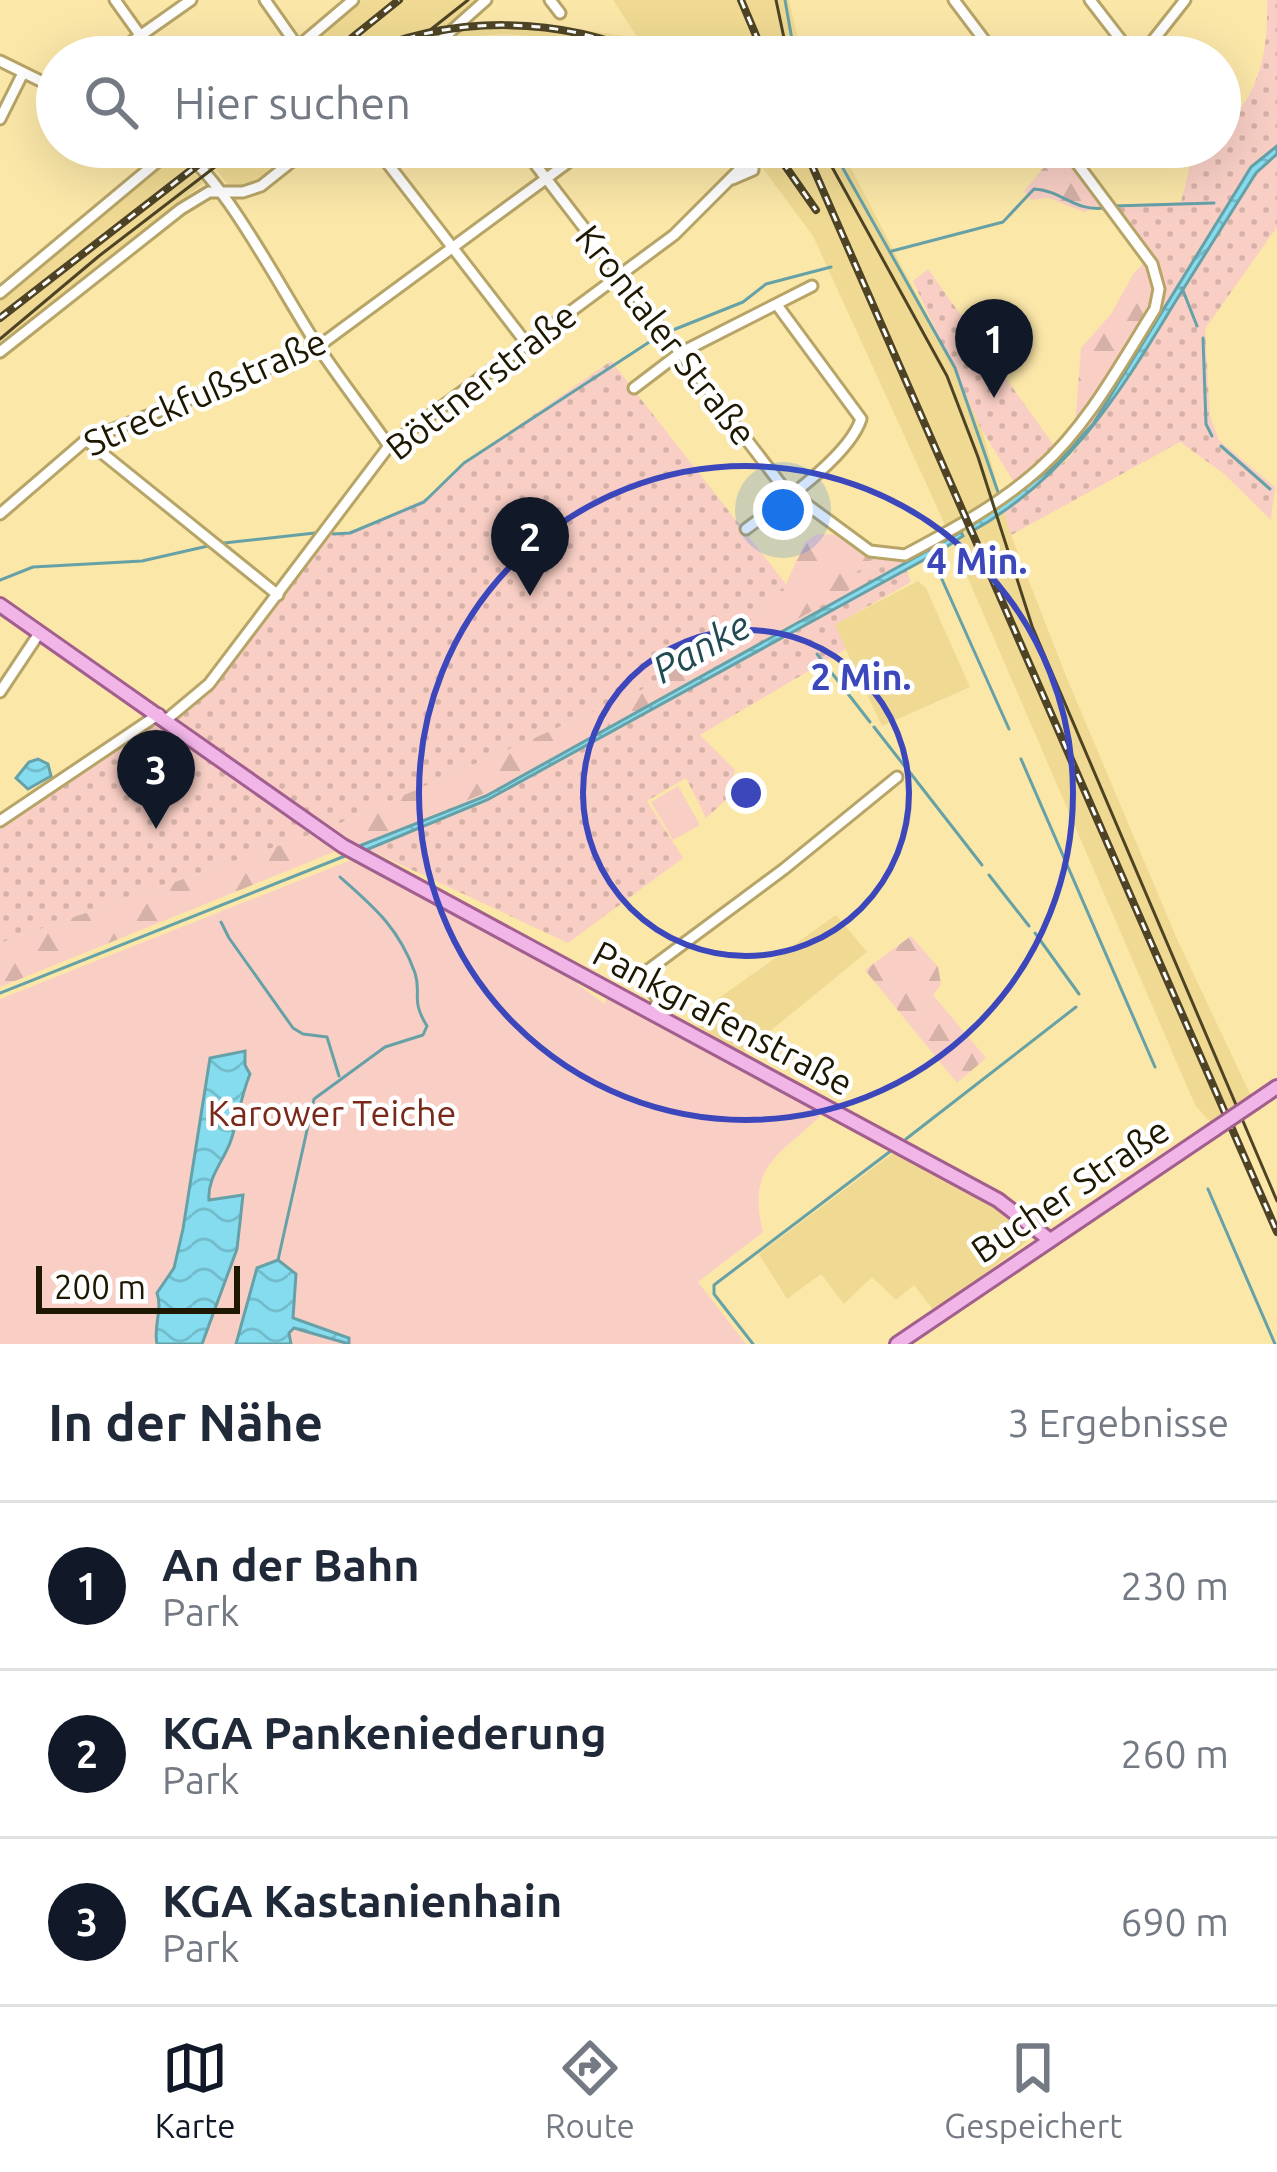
<!DOCTYPE html>
<html lang="de">
<head>
<meta charset="utf-8">
<style>
  :root { --surface:#fff; --page:#f6f6f7; --text:#1f2937; --muted:#747a83; --line:#e0e1e3; --accent:#111827 }
  body { margin:0; font-family:Ubuntu,sans-serif; background:var(--page); color:var(--text) }
  .scale { position:absolute; left:36px; bottom:30px; width:204px; box-sizing:border-box; padding-left:12px; border:6px solid #1f1801; border-top:0; font-size:33px; line-height:42px; white-space:nowrap; color:#1f1801; -webkit-text-stroke:9px #fff; paint-order:stroke }
  .you { position:absolute; left:783px; top:510px; width:42px; height:42px; margin:-30px; border:9px solid #fff; border-radius:50%; background:#1a73e8; box-shadow:0 0 0 18px #1a73e833 }
  .badge { display:grid; place-items:center; width:78px; height:78px; border-radius:50%; background:var(--accent); color:#fff; font-size:39px; font-weight:700 }
  .pin { position:absolute; translate:-50% -99px; filter:drop-shadow(0 3px 6px #0008) }
  .pin::after { content:''; position:absolute; top:63px; width:42px; height:36px; background:inherit; clip-path:polygon(0 0,100% 0,50% 100%) }
  .list { margin:0; padding:0; list-style:none }
  h2 { display:flex; justify-content:space-between; align-items:center; height:156px; margin:0; padding:0 48px; font-size:51px }
  h2 small { font-size:39px; font-weight:400; color:var(--muted) }
  .list li { display:grid; grid-template-columns:78px 1fr auto; gap:36px; align-items:center; box-sizing:border-box; height:168px; padding:0 48px; border-top:3px solid var(--line) }
  .list b { display:block; font-size:45px; white-space:nowrap }
  .list p { margin:0; font-size:39px; white-space:nowrap; color:var(--muted) }
  .list em { font-size:39px; font-style:normal; color:var(--muted) }
  .icon { flex:none; width:66px; height:66px; fill:none; stroke:currentColor; stroke-width:2; stroke-linecap:round; stroke-linejoin:round }
  .map { position:relative; flex:none; width:1277px; height:1344px; overflow:hidden }
  .search { position:absolute; background:var(--surface); box-shadow:0 12px 48px #0002; left:36px; right:36px; top:36px; height:132px; display:flex; align-items:center; gap:30px; box-sizing:border-box; padding:0 42px; border-radius:66px; color:var(--muted); font-size:45px }
  .sheet { height:660px; background:var(--surface) }
  nav { display:flex; justify-content:space-around; align-items:center; box-sizing:border-box; height:168px; border-top:3px solid var(--line); background:var(--surface); font-size:33px; color:var(--muted) }
  nav a { display:grid; justify-items:center; gap:6px }
  nav .on { color:var(--accent) }
  .map>svg:first-child { display:block }
  .built { fill:#f0da93 }
  .grass { fill:url(#grass-dots) }
  .forest { fill:url(#forest-firs) }
  .park { fill:#f9cfc5 }
  .water { fill:url(#water-waves); stroke:#66a1a8; stroke-width:3 }
  .lines { fill:none; stroke-linecap:round; stroke-linejoin:round }
  .stream { stroke:#66a1a8; stroke-width:3 }
  .minor-casing { stroke:#b7a467; stroke-width:15 }
  .major-casing { stroke:#a25e8d; stroke-width:18 }
  .minor { stroke:#fff; stroke-width:9 }
  .major { stroke:#f1b5e8; stroke-width:12 }
  .tram { stroke:#4e4425; stroke-width:3 }
  .rail-casing { stroke:#4e4425; stroke-width:8 }
  .rail { stroke:#fff; stroke-width:3; stroke-dasharray:9; stroke-linecap:butt }
  .major-bridge-casing { stroke:#a25e8d; stroke-width:18; stroke-linecap:butt }
  .major-bridge { stroke:#f1b5e8; stroke-width:12 }
  .ring { fill:none; stroke:#3b47ba; stroke-width:6 }
  .labels { text-anchor:middle; stroke-width:9; stroke-linejoin:round; paint-order:stroke }
  .street-label { font-size:36px; fill:#1f1801; stroke:#fff }
  .park-label { font-size:36px; fill:#7a2819; stroke:#fff }
  .water-label { font-size:39px; font-style:italic; fill:#224a53; stroke:#fff }
  .centre { fill:#3b47ba; stroke:#fff; stroke-width:6 }
  .ring-label { font-size:36px; text-anchor:middle; font-weight:bold; fill:#3b47ba; stroke:#fff; stroke-width:9; stroke-linejoin:round; paint-order:stroke }
</style>
</head>
<body>
<div class="map">
<svg width="1277" height="1344" viewBox="0 0 1277 1344">
  <defs>
    <pattern id="grass-dots" width="8" height="8" patternUnits="userSpaceOnUse" patternTransform="scale(3)"><rect width="8" height="8" fill="#f9cfc5"/><path d="M2 2h.1M6 6h.1" fill="none" stroke="#d5b1a7" stroke-width="1.8" stroke-linecap="round"/></pattern>
    <pattern id="forest-firs" width="22" height="20" patternUnits="userSpaceOnUse" patternTransform="scale(3)"><rect width="22" height="20" fill="#f9cfc5"/><path d="M5 1l3.5 6h-7zM16 11l3.5 6h-7z" fill="#d5b1a7"/></pattern>
    <pattern id="water-waves" width="16" height="10" patternUnits="userSpaceOnUse" patternTransform="scale(3)"><rect width="16" height="10" fill="#85dcef"/><path d="M0 5q4-4 8 0t8 0" fill="none" stroke="#72bccb"/></pattern>
  </defs>
  <rect width="100%" height="100%" fill="#fbe7a8"/>
  <g class="built">
    <path d="M363 0H481L459 22H529L638 38 613 0H789L802 57H631L556 38 505 34 441 38 413 57H295Z"/>
    <path d="M199 147H304L261 182 245 187 228 185Z"/>
    <path d="M747 147H840L953 365 982 430 1011 535 1066 676 1177 939 1252 1098 1212 1124 1195 1105 946 527 813 236Z"/>
    <path d="M176 156 203 183 0 349V300Z"/>
    <path d="M918 581 926 588 970 687 882 726 834 625Z"/>
    <path d="M836 915 867 952 742 1054 688 1020Z"/>
    <path d="M896 1151 1012 1214 1026 1242 935 1312 914 1285 896 1300 872 1277 844 1304 821 1274 787 1299 759 1254Z"/>
  </g>
  <g class="grass">
    <path d="M1267 0H1277V146L1251 167 1093 424 1052 468 1003 505 1063 450 1155 263 1115 205 1181 202 1190 166 1206 147H1220C1220 122 1237 117 1248 97 1265 67 1268 33 1267 0Z"/>
    <path d="M1277 154V227L1205 329 1210 416 1219 440 1275 487 1271 520 1223 473 1180 442 1011 535 1004 511 1069 458 1128 380 1256 172Z"/>
    <path d="M928 269 1055 447 1015 484 982 430 913 281Z"/>
    <path d="M611 361 786 584 761 610 637 693 329 828 179 719 177 716 214 689 333 531 344 533 360 528 433 495 461 465Z"/>
    <path d="M872 558 902 559 911 582 835 625 846 649 700 735 735 770 728 798 706 818 686 778 647 801 683 858 568 943 361 846 524 776 851 588 852 574 867 566Z"/>
    <path d="M161 720 315 833 0 943V825Z"/>
  </g>
  <g class="forest">
    <path d="M1059 149 1103 205 1084 212 1049 198 1031 200 1024 191Z"/>
    <path d="M1146 261 1156 287 1152 308 1075 424 1081 348 1111 314 1134 273Z"/>
    <path d="M817 534 839 535 872 558 867 566 852 574V588L524 776 361 846 329 828 637 693 761 610 786 584 805 542Z"/>
    <path d="M315 833 339 850 0 987V943Z"/>
    <path d="M911 936 938 967 941 984 933 995 986 1058 957 1083 865 970Z"/>
  </g>
  <g class="park">
    <path d="M678 786 700 825 673 840 651 802Z"/>
    <path d="M351 860 573 977 577 984 605 1004 607 996 822 1114C781 1156 746 1163 763 1232L698 1282 746 1344H0V999Z"/>
  </g>
  <g class="water">
    <path d="M1277 146V154L1256 173C1228 218 1200 262 1172 307 1118 397 1064 481 969 533L967 529 1052 468 1093 424 1251 167Z"/>
    <path d="M961 532 963 536 940 551 487 800 366 850 359 846 486 796Z"/>
    <path d="M38 759 48 764 51 776 28 789 16 778 29 762Z"/>
    <path d="M245 1051V1065L250 1074C240 1098 238 1122 230 1143 222 1163 207 1179 209 1200L243 1195 237 1249 202 1344H157C153 1326 163 1310 157 1293L174 1268 183 1229 210 1058Z"/>
    <path d="M278 1260 296 1274 293 1318 349 1338V1344L294 1328 289 1333 291 1344H236L257 1268Z"/>
  </g>
  <g class="lines">
    <g class="stream">
      <path d="M785 0 795 57"/>
      <path d="M831 147 955 368 998 492"/>
      <path d="M1114 206 1214 203"/>
      <path d="M892 251 1003 222 1034 189C1061 190 1075 212 1104 208"/>
      <path d="M1182 288 1197 326"/>
      <path d="M673 330 743 302 766 284 831 267"/>
      <path d="M1203 338 1206 424 1212 436"/>
      <path d="M1221 446 1270 489"/>
      <path d="M333 534 350 533 424 502 464 463 657 337"/>
      <path d="M224 543 315 533"/>
      <path d="M935 550 936 566 1009 729"/>
      <path d="M0 580 33 567 142 561 208 546"/>
      <path d="M817 654 870 722"/>
      <path d="M874 727 906 768"/>
      <path d="M1021 759 1155 1067"/>
      <path d="M908 770 982 865"/>
      <path d="M989 875 1029 926"/>
      <path d="M221 922 229 938 293 1028 303 1034 327 1037 339 1076"/>
      <path d="M1035 933 1079 994"/>
      <path d="M0 993 350 854"/>
      <path d="M906 1139 1076 1007"/>
      <path d="M1208 1189 1275 1344"/>
      <path d="M278 1260 314 1099 385 1047 423 1035 427 1026C410 999 422 994 415 973 399 928 374 907 340 877"/>
      <path d="M753 1344 714 1294V1285L892 1150"/>
    </g>
    <g class="minor-casing">
      <g id="minor">
        <path d="M115 0 140 35"/>
        <path d="M265 0 298 47"/>
        <path d="M550 0 560 13"/>
        <path d="M954 0 997 57"/>
        <path d="M1090 0 1134 57"/>
        <path d="M442 41 454 57"/>
        <path d="M587 49 592 57"/>
        <path d="M110 57 191 0"/>
        <path d="M286 57 353 0"/>
        <path d="M422 57 486 0"/>
        <path d="M1140 57 1185 0"/>
        <path d="M0 61 57 89"/>
        <path d="M0 119 23 73"/>
        <path d="M174 147C218 164 288 303 319 348 341 381 366 413 389 446"/>
        <path d="M375 147 527 344"/>
        <path d="M522 147 783 487 870 551 905 555C952 530 999 505 1039 469 1088 425 1120 365 1155 309L1159 289 1152 264 1065 147"/>
        <path d="M0 293 175 147"/>
        <path d="M0 352 181 209 209 192H243L261 186 310 147"/>
        <path d="M634 388 680 353 812 286"/>
        <path d="M86 440 278 595"/>
        <path d="M0 514 86 440 312 351 589 147"/>
        <path d="M746 529C778 505 849 457 861 419L777 305"/>
        <path d="M0 692 40 632"/>
        <path d="M166 720 209 684 389 446 674 235 749 160H753V170L732 179"/>
        <path d="M0 821 159 714"/>
        <path d="M651 1013 659 1000 640 976 784 869 897 777"/>
      </g>
    </g>
    <g class="major-casing">
      <g id="major">
        <path d="M0 605 343 846 998 1200 1050 1240"/>
        <path d="M1255 1102 1277 1087"/>
        <path d="M897 1344 1215 1129"/>
      </g>
    </g>
    <use href="#minor" class="minor"/>
    <use href="#major" class="major"/>
    <g class="tram">
      <path d="M776 0 788 57"/>
      <path d="M396 57 468 0"/>
      <path d="M821 147 947 376 978 457 1032 626 1277 1201"/>
      <path d="M0 339 99 256 241 147"/>
    </g>
    <g class="rail-casing">
      <g id="rail">
        <path d="M741 0 765 57"/>
        <path d="M328 57 399 0"/>
        <path d="M356 57C449 14 558 15 652 57"/>
        <path d="M772 147 816 210"/>
        <path d="M804 147 1277 1232"/>
        <path d="M0 318 221 147"/>
      </g>
    </g>
    <use href="#rail" class="rail"/>
    <g class="major-bridge-casing">
      <path id="major-bridge" d="M1215 1129 1255 1102"/>
    </g>
    <use href="#major-bridge" class="major-bridge"/>
  </g>
  <g class="ring">
    <circle cx="746" cy="793" r="163"/>
    <circle cx="746" cy="793" r="327"/>
  </g>
  <g class="labels">
    <g class="street-label">
      <text transform="translate(666 335) rotate(52)" y="13">Krontaler Straße</text>
      <text transform="translate(481 381) rotate(-38)" y="13">Böttnerstraße</text>
      <text transform="translate(205 392) rotate(-24)" y="13">Streckfußstraße</text>
      <text transform="translate(723 1018) rotate(28)" y="13">Pankgrafenstraße</text>
      <text transform="translate(1070 1190) rotate(-34)" y="13">Bucher Straße</text>
    </g>
    <g class="park-label">
      <text x="332" y="1126">Karower Teiche</text>
    </g>
    <g class="water-label">
      <text transform="translate(701 647) rotate(-29)" y="14">Panke</text>
    </g>
  </g>
  <circle cx="746" cy="793" r="18" class="centre"/>
  <g class="ring-label">
    <text x="977" y="574">4 Min.</text>
    <text x="861" y="690">2 Min.</text>
  </g>
</svg>
<div class="scale">200 m</div>
<div class="you"></div>
<div class="pin badge" style="left:994px;top:398px">1</div>
<div class="pin badge" style="left:530px;top:596px">2</div>
<div class="pin badge" style="left:156px;top:829px">3</div>
<div class="search"><svg class="icon" aria-label="search" viewBox="0 0 24 24"><circle cx="10" cy="10" r="6"/><path d="M15 15l6 6"/></svg>Hier suchen</div>
</div>
<section class="sheet">
<h2>In der Nähe<small>3 Ergebnisse</small></h2>
<ul class="list">
<li><span class="badge">1</span><div><b>An der Bahn</b><p>Park</p></div><em>230 m</em></li>
<li><span class="badge">2</span><div><b>KGA Pankeniederung</b><p>Park</p></div><em>260 m</em></li>
<li><span class="badge">3</span><div><b>KGA Kastanienhain</b><p>Park</p></div><em>690 m</em></li>
</ul>
</section>
<nav>
<a class="on"><svg class="icon" aria-label="map" viewBox="0 0 24 24"><path d="M3 6l6-2 6 2 6-2v14l-6 2-6-2-6 2zM9 4v14M15 6v14"/></svg>Karte</a>
<a><svg class="icon" aria-label="directions" viewBox="0 0 24 24"><path d="M12 3l9 9-9 9-9-9zM9 14v-3h6M13 9l2 2-2 2"/></svg>Route</a>
<a><svg class="icon" aria-label="saved" viewBox="0 0 24 24"><path d="M7 4h10v16l-5-4-5 4z"/></svg>Gespeichert</a>
</nav>
</body>
</html>
